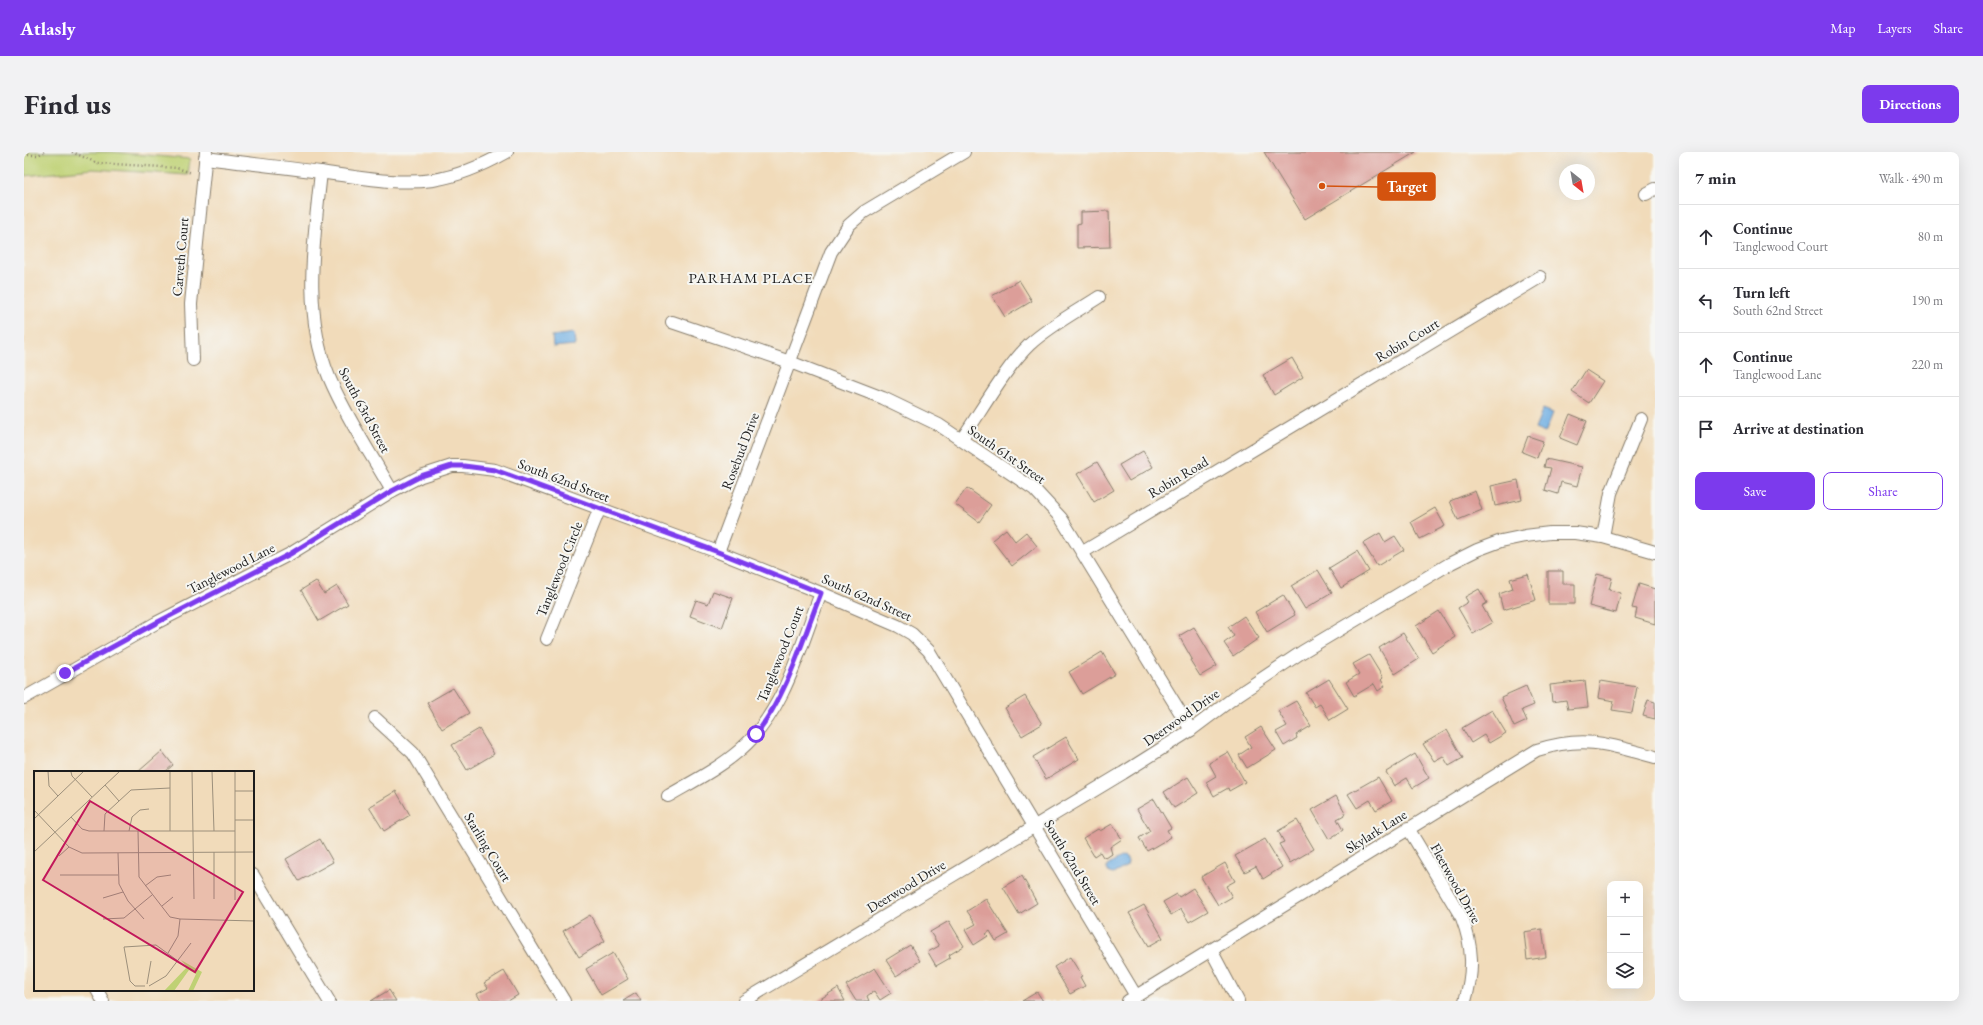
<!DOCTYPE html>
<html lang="en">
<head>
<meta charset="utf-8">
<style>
  :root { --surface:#fff; --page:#f2f2f3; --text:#2b2b33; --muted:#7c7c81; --line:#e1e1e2; --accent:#7c3aed }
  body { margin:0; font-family:"EB Garamond",serif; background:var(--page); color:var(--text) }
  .controls { position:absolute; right:12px; bottom:12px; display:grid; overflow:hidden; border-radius:8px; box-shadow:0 4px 16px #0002 }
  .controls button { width:36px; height:36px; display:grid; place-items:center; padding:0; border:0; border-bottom:1px solid var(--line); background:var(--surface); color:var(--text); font:20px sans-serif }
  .compass { position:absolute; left:1535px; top:12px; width:36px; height:36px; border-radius:50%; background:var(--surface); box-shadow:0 4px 16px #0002; rotate:149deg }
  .stop { position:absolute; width:12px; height:12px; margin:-9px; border:3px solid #7c3aed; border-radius:50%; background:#fff }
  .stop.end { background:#7c3aed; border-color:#fff; box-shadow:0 1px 4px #0008 }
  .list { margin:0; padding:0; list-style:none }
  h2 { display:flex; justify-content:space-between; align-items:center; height:52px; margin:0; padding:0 16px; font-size:17px }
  h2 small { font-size:13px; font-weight:400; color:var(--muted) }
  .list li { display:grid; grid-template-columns:26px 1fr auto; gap:12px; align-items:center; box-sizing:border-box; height:64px; padding:0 16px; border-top:1px solid var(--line) }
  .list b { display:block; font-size:15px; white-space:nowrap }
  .list p { margin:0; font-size:13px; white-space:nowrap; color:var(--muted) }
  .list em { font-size:13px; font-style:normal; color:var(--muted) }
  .actions { display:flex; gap:8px; padding:12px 16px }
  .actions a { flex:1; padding:9px 0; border:1px solid var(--accent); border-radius:8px; text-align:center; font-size:14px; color:var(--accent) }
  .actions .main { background:var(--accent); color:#fff }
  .icon { flex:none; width:22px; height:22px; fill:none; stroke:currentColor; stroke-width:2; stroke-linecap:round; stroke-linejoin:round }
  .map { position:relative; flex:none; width:1631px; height:849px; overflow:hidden; border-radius:8px }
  header { display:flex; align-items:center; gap:24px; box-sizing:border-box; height:56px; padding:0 20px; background:var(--accent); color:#fff }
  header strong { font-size:19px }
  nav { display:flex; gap:22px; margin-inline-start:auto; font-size:14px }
  .intro { display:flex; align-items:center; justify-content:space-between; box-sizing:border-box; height:96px; padding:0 24px }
  h1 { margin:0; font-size:28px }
  .button { padding:10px 18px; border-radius:8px; background:var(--accent); color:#fff; font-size:14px; font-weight:700 }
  main { display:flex; gap:24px; padding:0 24px }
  aside { flex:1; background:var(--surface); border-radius:8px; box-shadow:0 4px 16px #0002 }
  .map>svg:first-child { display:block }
  .green { fill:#bfd174; stroke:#6e7648 }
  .water { fill:#70aee2; stroke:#46657f }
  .building { fill:#dc9e99 }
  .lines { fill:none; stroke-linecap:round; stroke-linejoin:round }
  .street-casing { stroke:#867c6b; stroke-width:14 }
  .path { stroke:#867c6b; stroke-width:2.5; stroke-dasharray:1 3; stroke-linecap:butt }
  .street { stroke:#fff; stroke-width:12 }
  .route { stroke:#7c3aed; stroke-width:5 }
  .labels { text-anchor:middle; stroke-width:4; stroke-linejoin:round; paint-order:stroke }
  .street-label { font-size:14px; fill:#1c1c1c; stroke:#f6f6f2 }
  .neighbourhood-label { font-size:15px; letter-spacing:1px; fill:#1c1c1c; stroke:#f6f6f2 }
  .inset-road { fill:none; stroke:#9c8f7b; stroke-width:1 }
  .view { fill:#c2185b; fill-opacity:0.15; stroke:#c2185b; stroke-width:2 }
  .inset-edge { fill:none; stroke:#1c1c1c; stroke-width:2 }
  .leader { fill:none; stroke:#d4530e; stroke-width:1.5 }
  .callout-dot { fill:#d4530e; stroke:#f6f6f2; stroke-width:1.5 }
  .callout { fill:#d4530e; stroke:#d4530e; stroke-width:1.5 }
  .callout-label { font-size:15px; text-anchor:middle; font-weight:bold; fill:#fff }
</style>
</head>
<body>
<header>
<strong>Atlasly</strong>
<nav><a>Map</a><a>Layers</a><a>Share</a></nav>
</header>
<div class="intro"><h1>Find us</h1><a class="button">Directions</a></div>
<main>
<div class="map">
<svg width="1631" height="849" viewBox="0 0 1631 849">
  <rect width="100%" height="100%" fill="#f6f6f2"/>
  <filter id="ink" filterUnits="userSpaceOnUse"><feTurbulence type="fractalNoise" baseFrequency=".025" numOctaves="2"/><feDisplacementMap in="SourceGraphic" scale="8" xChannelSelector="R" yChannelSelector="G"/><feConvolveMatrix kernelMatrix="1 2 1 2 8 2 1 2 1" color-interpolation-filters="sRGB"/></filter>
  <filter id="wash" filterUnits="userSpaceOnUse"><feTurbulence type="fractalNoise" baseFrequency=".012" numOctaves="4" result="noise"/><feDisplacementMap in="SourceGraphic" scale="16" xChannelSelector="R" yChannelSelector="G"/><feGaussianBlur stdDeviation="0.9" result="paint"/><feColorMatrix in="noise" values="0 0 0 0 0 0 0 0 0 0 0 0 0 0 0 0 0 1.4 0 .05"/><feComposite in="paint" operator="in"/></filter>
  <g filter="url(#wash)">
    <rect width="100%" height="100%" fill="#f1dbba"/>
    <path class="green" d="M0 0H88L166 7 164 23 69 17 0 24Z"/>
    <g class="water">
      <path d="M550 181 551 193 529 195 528 184Z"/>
      <path d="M1519 257 1529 261 1521 281 1511 277Z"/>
      <path d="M1098 705 1101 706 1104 710 1103 714 1089 722 1085 721 1083 717V714Z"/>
    </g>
    <g id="blocks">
      <g class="building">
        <path d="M1240 0H1392L1281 67Z"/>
        <path d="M1085 59 1086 95 1053 96V72L1057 71V60Z"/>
        <path d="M995 128 1008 149 981 165 968 144Z"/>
        <path d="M1268 206 1279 225 1250 243 1239 223Z"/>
        <path d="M1562 218 1579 229 1565 251 1548 240Z"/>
        <path d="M1546 262 1563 269 1553 293 1536 286Z"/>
        <path d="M1504 284 1519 289 1513 306 1498 300Z"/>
        <path d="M1119 299 1129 315 1105 329 1095 313Z"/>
        <path d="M1522 307 1558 315 1553 334 1537 330 1534 342 1521 338 1527 316 1520 315Z"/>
        <path d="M1073 310 1090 338 1070 350 1053 322Z"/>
        <path d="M1494 328 1498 348 1471 354 1467 334Z"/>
        <path d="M943 336 967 353 955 370 931 352Z"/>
        <path d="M1451 339 1458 358 1434 368 1426 349Z"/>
        <path d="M1411 356 1421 374 1396 387 1387 370Z"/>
        <path d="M982 377 991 389 1002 380 1013 394 988 414 968 388Z"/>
        <path d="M1356 381 1361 390 1371 384 1380 398 1353 414 1339 391Z"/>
        <path d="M1333 399 1345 419 1317 436 1305 416Z"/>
        <path d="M1294 418 1308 441 1281 457 1267 434Z"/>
        <path d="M1524 419H1539V432H1551V452H1524Z"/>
        <path d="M1504 422 1512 448 1479 458 1475 442 1489 437 1486 427Z"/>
        <path d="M1573 422 1588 426 1585 438 1597 441 1592 461 1565 454Z"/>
        <path d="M292 429 300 442 313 434 324 452 295 469 277 438Z"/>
        <path d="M1615 432 1631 437V472L1611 466 1613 457 1608 456Z"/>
        <path d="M1455 437 1463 451 1458 454 1468 471 1449 482 1434 456 1444 450 1441 445Z"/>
        <path d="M689 439 709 446 698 476 666 464 672 448 684 452Z"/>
        <path d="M1259 443 1271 463 1243 480 1231 460Z"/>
        <path d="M1415 459 1431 485 1408 500 1392 474Z"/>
        <path d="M1220 464 1235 486 1209 504 1200 491 1210 484 1204 475Z"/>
        <path d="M1170 475 1193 514 1176 524 1166 508 1168 507 1155 484Z"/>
        <path d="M1379 481 1395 507 1371 522 1355 496Z"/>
        <path d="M1078 500 1091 522 1058 542 1045 520Z"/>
        <path d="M1345 503 1359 526 1357 528 1361 534 1354 539 1350 532 1330 544 1322 530 1335 522 1329 512Z"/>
        <path d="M1305 527 1324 557 1306 568 1296 552 1291 555 1282 541Z"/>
        <path d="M1561 529 1564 555 1544 557 1542 548 1528 550 1526 533Z"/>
        <path d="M1577 529 1613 535 1608 561 1588 558 1590 549 1574 546Z"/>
        <path d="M1502 534 1510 553 1498 558 1503 569 1490 575 1477 545Z"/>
        <path d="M429 536 445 561 418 577 403 551Z"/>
        <path d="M1001 544 1018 572 998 584 981 556Z"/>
        <path d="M1624 548 1631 550V567L1619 564Z"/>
        <path d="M1272 549 1287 574 1272 583 1273 586 1260 594 1252 580 1263 574 1254 559Z"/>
        <path d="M1468 558 1482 581 1465 591 1460 583 1447 591 1438 576Z"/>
        <path d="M1237 575 1252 598 1223 616 1215 603 1227 595 1221 585Z"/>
        <path d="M455 577 470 602 443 618 428 593Z"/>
        <path d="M1423 578 1439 606 1425 614 1419 604 1410 609 1399 592Z"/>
        <path d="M1042 585 1055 607 1022 627 1009 605Z"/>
        <path d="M138 599 149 613 141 620H114Z"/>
        <path d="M1204 600 1221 630 1205 639 1204 636 1190 644 1182 630 1192 624 1185 611Z"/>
        <path d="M1391 602 1405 626 1389 636 1383 626 1370 634 1362 620Z"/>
        <path d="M1164 625 1174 641 1150 656 1140 640Z"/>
        <path d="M1354 625 1368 649 1352 658 1346 648 1333 656 1324 642Z"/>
        <path d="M372 639 386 663 360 679 345 655Z"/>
        <path d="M1312 644 1322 662 1313 667 1319 678 1305 687 1288 658Z"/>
        <path d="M1130 647 1147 676 1143 678 1147 685 1123 699 1115 686 1126 679 1113 657Z"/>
        <path d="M1273 668 1290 697 1266 711 1255 692 1260 690 1254 679Z"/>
        <path d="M1088 672 1098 687 1086 695 1088 702 1082 706 1079 705 1076 700 1070 704 1059 686 1074 677 1076 679Z"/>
        <path d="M296 687 309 710 275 729 262 707Z"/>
        <path d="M1241 687 1258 715 1239 727 1232 714 1221 720 1211 704Z"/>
        <path d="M1201 711 1211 729 1202 734 1208 745 1194 753 1177 725Z"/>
        <path d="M998 724 1013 751 995 762 979 735Z"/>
        <path d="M1169 736 1184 759 1165 770 1157 757 1147 763 1139 750 1153 742 1155 745Z"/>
        <path d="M962 747 984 782 972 789 966 779 962 782 964 784 950 793 941 778 952 772 943 759Z"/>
        <path d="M1120 753 1139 786 1125 794 1105 761Z"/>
        <path d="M566 763 581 789 555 805 539 779Z"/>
        <path d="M925 769 940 794 925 803 926 806 912 814 904 800 915 794 906 780Z"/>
        <path d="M1518 777 1522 805 1503 808 1500 780Z"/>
        <path d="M886 793 896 809 872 824 862 808Z"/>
        <path d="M589 801 604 827 577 843 562 817Z"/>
        <path d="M1046 805 1058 824 1056 825 1061 834 1046 842 1030 815Z"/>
        <path d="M851 816 867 841 856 848 850 839 843 844 845 849H832L822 833Z"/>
        <path d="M480 819 494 843 484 849H457L453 842 464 836 460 831Z"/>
        <path d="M814 836 821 849H793Z"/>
        <path d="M365 838 372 849H347Z"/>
        <path d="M1013 840 1019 849H998Z"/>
        <path d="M612 841 617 849H599Z"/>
      </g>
    </g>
  </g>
  <g filter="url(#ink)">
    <use href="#blocks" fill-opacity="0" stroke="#867c6b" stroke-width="1"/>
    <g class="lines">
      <g class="street-casing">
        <g id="street">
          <path d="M181 6C220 11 258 15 296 20 333 25 372 33 409 28 435 24 460 13 483 0"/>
          <path d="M297 20C290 88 278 160 305 225 322 265 347 302 368 339"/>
          <path d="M1622 42 1631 37"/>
          <path d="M648 170 766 210 859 246 915 273 1010 337 1037 366 1167 578"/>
          <path d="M169 208 167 152 182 0"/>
          <path d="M938 287C958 258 981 216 1006 192 1027 173 1052 160 1075 145"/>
          <path d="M1579 385 1587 341 1617 267"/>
          <path d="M694 400 807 100 825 73 840 60 940 0"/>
          <path d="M1059 400 1516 125"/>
          <path d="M523 487 575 358"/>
          <path d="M0 546 132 471 266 402 368 339 397 324 428 314H439L471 318 694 400 797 441 874 474 888 482 905 499 1112 844"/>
          <path d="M351 566 389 601 540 849"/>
          <path d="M644 644C668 630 694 617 716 598 761 559 776 495 797 441"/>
          <path d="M1384 676 1438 766C1449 795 1450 819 1441 849"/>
          <path d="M229 723 305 849"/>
          <path d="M1187 798 1214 849"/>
          <path d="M73 838 79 849"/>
          <path d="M720 849 1099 621 1167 578 1215 542 1278 500 1427 411 1453 398 1477 389 1501 384 1526 381H1551L1579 385 1631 400"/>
          <path d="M1104 849 1513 598C1560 583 1585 592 1631 605"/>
        </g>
      </g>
      <g class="path">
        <path d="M48 0 73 11 153 16 168 21"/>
        <path d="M0 3H14L20 0"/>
      </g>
      <use href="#street" class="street"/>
    </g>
  </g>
  <g class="lines" filter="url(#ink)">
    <path class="route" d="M41 521 132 471 266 402 368 339 397 324 428 314H440L471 318 694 400 797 441C778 489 764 541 732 582"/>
  </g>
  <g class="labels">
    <g class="street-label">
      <text transform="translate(156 105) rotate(-85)" y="5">Carveth Court</text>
      <text transform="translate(1383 188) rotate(-31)" y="5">Robin Court</text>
      <text transform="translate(341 258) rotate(62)" y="5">South 63rd Street</text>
      <text transform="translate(716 299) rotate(-69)" y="5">Rosebud Drive</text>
      <text transform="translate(983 302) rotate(35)" y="5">South 61st Street</text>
      <text transform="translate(1154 325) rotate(-31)" y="5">Robin Road</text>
      <text transform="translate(540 328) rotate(21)" y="5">South 62nd Street</text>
      <text transform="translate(207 416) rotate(-27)" y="5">Tanglewood Lane</text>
      <text transform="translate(535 417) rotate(-68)" y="5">Tanglewood Circle</text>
      <text transform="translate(843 445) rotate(24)" y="5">South 62nd Street</text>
      <text transform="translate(756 502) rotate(-68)" y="5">Tanglewood Court</text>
      <text transform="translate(1157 565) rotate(-35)" y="5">Deerwood Drive</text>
      <text transform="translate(1352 679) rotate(-32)" y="5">Skylark Lane</text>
      <text transform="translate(464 695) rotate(59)" y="5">Starling Court</text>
      <text transform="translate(1049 710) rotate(59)" y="5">South 62nd Street</text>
      <text transform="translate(1432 731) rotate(61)" y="5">Fleetwood Drive</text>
      <text transform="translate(882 734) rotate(-31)" y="5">Deerwood Drive</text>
    </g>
    <g class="neighbourhood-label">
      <text x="727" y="131">PARHAM PLACE</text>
    </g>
  </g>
  <g transform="translate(10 619)">
    <rect width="220" height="220" fill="#f1dbba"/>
    <path d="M147 189 168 201 159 220H154L162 203 155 199 140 220H130L153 196Z" fill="#bfd174"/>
    <path class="inset-road" d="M14 0 15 15 24 25M158 0 160 128M178 0 180 60M201 0V129M37 1 38 5 58 26M71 14 85 30M201 20H220M0 39 35 76 48 82 220 81M37 46 48 58 55 60H201M0 48 50 0M201 49H220M70 60 71 43 97 19 136 17M95 60 98 46 106 39 115 38M104 60 105 106 136 146 146 148 220 150M136 60V0M0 81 86 0M84 82 85 113 94 130 110 148M25 85 35 76M26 104H84M111 115 123 106 137 104M69 127 89 121M180 128V81M128 135 139 126M69 148 90 147 118 124M90 176 122 174 144 190M90 176 96 210 101 215H111M134 182 144 165 146 148M113 213 117 190M115 215 132 205 157 172"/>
    <path class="view" d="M56 30 209 121 161 201 9 109Z"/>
    <rect width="220" height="220" class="inset-edge"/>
  </g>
  <path class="leader" d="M1298 34L1354 35"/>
  <circle class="callout-dot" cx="1298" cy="34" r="4"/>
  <rect class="callout" x="1354" y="21" width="57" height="27" rx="4"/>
  <g class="callout-label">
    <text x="1383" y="40">Target</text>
  </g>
</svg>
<div class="controls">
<button>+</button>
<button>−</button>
<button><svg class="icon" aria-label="layers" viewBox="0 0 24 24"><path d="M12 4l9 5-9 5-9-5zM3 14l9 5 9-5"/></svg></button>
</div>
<svg class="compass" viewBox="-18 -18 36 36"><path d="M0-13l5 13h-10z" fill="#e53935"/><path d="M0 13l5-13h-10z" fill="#7c7c81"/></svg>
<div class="stop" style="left:732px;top:582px"></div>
<div class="stop end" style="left:41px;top:521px"></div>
</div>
<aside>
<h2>7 min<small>Walk · 490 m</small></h2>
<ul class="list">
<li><svg class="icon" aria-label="ahead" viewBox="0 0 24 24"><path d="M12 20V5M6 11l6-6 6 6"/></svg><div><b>Continue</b><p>Tanglewood Court</p></div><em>80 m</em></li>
<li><svg class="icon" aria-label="left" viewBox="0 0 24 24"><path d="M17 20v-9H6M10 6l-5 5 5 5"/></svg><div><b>Turn left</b><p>South 62nd Street</p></div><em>190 m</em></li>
<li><svg class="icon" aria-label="ahead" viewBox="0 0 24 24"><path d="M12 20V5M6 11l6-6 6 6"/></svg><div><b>Continue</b><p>Tanglewood Lane</p></div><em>220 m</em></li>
<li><svg class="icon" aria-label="arrive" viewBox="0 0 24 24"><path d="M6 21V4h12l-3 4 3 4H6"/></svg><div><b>Arrive at destination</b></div></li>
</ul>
<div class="actions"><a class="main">Save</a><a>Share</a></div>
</aside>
</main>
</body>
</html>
